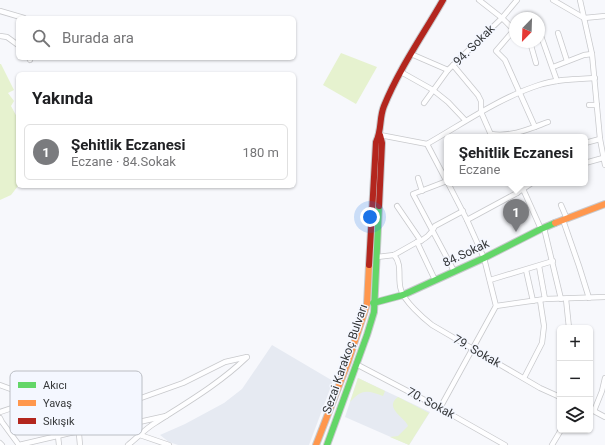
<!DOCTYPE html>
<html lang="tr">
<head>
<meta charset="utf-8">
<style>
  :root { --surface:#fff; --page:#f2f2f2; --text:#202124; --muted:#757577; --line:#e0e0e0; --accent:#7a7b7e }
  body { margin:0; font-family:Roboto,sans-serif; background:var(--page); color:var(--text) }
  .controls { position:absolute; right:12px; bottom:12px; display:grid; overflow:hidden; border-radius:6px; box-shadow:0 1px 3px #0004 }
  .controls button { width:36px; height:36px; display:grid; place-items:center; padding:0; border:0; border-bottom:1px solid var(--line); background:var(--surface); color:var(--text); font:20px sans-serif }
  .compass { position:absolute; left:509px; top:12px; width:36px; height:36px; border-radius:50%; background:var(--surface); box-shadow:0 1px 3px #0004; rotate:203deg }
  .you { position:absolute; left:370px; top:217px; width:14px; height:14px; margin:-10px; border:3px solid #fff; border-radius:50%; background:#1a73e8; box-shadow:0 0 0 6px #1a73e833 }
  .badge { display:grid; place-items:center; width:26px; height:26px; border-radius:50%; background:var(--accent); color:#fff; font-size:13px; font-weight:700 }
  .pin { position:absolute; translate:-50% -33px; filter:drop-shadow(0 1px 2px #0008) }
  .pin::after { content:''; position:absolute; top:21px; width:14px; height:12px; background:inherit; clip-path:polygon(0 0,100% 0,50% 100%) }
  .popup { position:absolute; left:444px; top:134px; width:144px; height:52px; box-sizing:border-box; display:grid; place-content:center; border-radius:6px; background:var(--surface); filter:drop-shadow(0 1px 3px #0005); font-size:13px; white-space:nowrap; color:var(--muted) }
  .popup b { font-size:15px; color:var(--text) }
  .popup::after { content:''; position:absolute; left:50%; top:100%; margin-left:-8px; border:8px solid transparent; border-top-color:var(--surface) }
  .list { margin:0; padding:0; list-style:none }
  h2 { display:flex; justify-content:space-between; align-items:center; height:52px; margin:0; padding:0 16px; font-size:17px }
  h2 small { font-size:13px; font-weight:400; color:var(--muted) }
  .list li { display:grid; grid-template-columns:26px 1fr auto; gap:12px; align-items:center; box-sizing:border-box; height:56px; margin:0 8px 8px; padding:0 8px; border:1px solid var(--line); border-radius:6px }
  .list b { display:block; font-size:15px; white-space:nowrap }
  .list p { margin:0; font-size:13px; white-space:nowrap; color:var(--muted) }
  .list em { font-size:13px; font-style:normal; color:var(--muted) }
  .icon { flex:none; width:22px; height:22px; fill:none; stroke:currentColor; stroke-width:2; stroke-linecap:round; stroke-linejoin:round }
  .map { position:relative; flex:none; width:605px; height:445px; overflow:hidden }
  .search { position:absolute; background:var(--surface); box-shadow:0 1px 3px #0004; left:16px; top:16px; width:280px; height:44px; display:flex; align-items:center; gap:10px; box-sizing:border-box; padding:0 14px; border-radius:6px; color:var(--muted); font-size:15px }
  .panel { position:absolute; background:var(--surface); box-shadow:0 1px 3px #0004; left:16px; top:72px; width:280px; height:116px; border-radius:6px }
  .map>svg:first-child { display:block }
  .built { fill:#e6eaf2 }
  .green { fill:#e6f2cf }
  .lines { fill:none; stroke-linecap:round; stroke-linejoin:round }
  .street-casing { stroke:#c8c9cc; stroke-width:6 }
  .fast-casing { stroke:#c8c9cc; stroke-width:8 }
  .slow-casing { stroke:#c8c9cc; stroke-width:8 }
  .jam-casing { stroke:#c8c9cc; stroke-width:8 }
  .street { stroke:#fefeff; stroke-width:4.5 }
  .fast { stroke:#63d668; stroke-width:6 }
  .slow { stroke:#ff974d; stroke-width:6 }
  .jam { stroke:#b3261e; stroke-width:6 }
  .labels { text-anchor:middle; stroke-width:3; stroke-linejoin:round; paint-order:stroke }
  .street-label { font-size:12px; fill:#36383a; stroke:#f4f7ff }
  .key { fill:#f4f7ff; stroke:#bbbec4; stroke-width:1 }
  .key-label { font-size:11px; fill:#36383a }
</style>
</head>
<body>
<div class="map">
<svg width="605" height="445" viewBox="0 0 605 445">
  <rect width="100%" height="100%" fill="#f7f8fc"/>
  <g class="built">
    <path d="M272 345 333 381 309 445H178L169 442 160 435 185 424 224 403 242 389Z"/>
    <path d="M358 378 430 412 409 445 345 417Z"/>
  </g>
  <g class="green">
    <path d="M341 53 377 67 356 104 323 85Z"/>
    <path d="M0 64H1L14 90 8 93 14 101 11 106 18 119V186L11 195 0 200Z"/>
    <path d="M358 378 385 391 383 396C367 390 362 389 350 402Z"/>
    <path d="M398 397 429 413 409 445 390 437 398 436 408 426C406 418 383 408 398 397Z"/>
  </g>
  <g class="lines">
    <g class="street-casing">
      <g id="street">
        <path d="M479 0 502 18 515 31"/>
        <path d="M553 0 584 18 605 16"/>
        <path d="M580 0 592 54 600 139 605 165"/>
        <path d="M0 11 24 18"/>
        <path d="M514 30 496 51 505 60 535 127"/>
        <path d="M558 33 567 61"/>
        <path d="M0 36 7 37 18 45"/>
        <path d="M539 37 541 36 557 81"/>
        <path d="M530 42 536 63"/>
        <path d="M411 54 448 70"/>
        <path d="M29 58 30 60"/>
        <path d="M453 65 478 95 481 101V112L492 137"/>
        <path d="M553 67 584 55 592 54"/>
        <path d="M401 72 433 90 448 102 465 120"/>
        <path d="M424 103 448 70 502 18 517 0"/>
        <path d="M589 105H597"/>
        <path d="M491 134C512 137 529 129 548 122"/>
        <path d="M380 135 427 144C464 123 499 98 539 85 557 79 577 79 595 78"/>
        <path d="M585 143 600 139"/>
        <path d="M427 144 447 182"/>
        <path d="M585 163 603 158"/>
        <path d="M418 178 422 191"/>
        <path d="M447 181 413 194 454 271"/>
        <path d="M513 183 517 193"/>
        <path d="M523 189 541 229"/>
        <path d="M561 205 567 219"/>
        <path d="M397 206 421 241"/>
        <path d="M467 220 517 193 532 183"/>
        <path d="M563 220 579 266 589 298"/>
        <path d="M544 228 561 299"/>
        <path d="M417 242 435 280"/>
        <path d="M394 255C403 265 397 278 401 290 404 301 423 318 432 325L540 388 560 397"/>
        <path d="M377 257 394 255 417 242C425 240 432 233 435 226L463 211"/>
        <path d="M539 266 545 299"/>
        <path d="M526 270 533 301"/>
        <path d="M490 280 553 261"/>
        <path d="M566 299 569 328"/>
        <path d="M496 306 545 299 605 297"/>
        <path d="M356 364 438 407 505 445"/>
        <path d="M524 378 542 343 544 326 540 300"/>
        <path d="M0 385 41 400 94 402 141 398 183 383 225 362 247 357"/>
        <path d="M123 399 125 424"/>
        <path d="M54 400 59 445"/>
        <path d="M76 401 80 445"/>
        <path d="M102 401 106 427"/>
        <path d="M440 408 496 306 484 258 467 220 448 183"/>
        <path d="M590 409 605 417"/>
        <path d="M594 411 602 391 605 378"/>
        <path d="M0 412 27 403 41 400"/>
        <path d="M0 418 2 422 19 445 70 433 130 424 166 416"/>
        <path d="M140 435 169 445"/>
        <path d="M0 443 2 445"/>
        <path d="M128 445C137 438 145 429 155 423 186 403 219 384 246 358"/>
        <path d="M552 445 561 430"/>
      </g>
    </g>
    <g class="fast-casing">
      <g id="fast">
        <path d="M373 303 403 295 484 258 541 229 555 223"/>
        <path d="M327 445 367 335 374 312 379 206"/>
      </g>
    </g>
    <g class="slow-casing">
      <g id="slow">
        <path d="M555 223 605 204"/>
        <path d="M316 445 348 362 367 304 369 265"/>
      </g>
    </g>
    <g class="jam-casing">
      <g id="jam">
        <path d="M379 206 382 143 380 135"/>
        <path d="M369 265 376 142C382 130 379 118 384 106 399 69 423 35 443 0"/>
      </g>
    </g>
    <use href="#street" class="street"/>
    <use href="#fast" class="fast"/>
    <use href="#slow" class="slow"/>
    <use href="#jam" class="jam"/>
  </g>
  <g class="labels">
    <g class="street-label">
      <text transform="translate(474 45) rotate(-45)" y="4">94. Sokak</text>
      <text transform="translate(466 253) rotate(-25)" y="4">84.Sokak</text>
      <text transform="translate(477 351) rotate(30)" y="4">79. Sokak</text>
      <text transform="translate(345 359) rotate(-71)" y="4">Sezai Karakoç Bulvarı</text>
      <text transform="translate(431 403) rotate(28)" y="4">70. Sokak</text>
    </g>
  </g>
  <rect x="10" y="371" width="132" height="64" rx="6" class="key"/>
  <rect x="18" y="382" width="18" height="6" fill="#63d668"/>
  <rect x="18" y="400" width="18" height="6" fill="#ff974d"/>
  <rect x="18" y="418" width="18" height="6" fill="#b3261e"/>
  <g class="key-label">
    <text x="43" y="389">Akıcı</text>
    <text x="43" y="407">Yavaş</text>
    <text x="43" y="425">Sıkışık</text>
  </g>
</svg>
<div class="controls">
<button>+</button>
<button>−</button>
<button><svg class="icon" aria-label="layers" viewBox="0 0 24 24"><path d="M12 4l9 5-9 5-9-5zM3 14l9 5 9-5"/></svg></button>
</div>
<svg class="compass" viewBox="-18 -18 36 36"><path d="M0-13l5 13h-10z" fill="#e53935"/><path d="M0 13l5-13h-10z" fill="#757577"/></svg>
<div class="you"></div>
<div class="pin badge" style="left:516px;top:232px">1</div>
<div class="popup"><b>Şehitlik Eczanesi</b>Eczane</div>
<div class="search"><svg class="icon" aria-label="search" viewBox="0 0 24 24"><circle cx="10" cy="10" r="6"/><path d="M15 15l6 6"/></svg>Burada ara</div>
<section class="panel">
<h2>Yakında<small></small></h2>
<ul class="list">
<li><span class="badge">1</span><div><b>Şehitlik Eczanesi</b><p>Eczane · 84.Sokak</p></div><em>180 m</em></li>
</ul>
</section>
</div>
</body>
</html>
